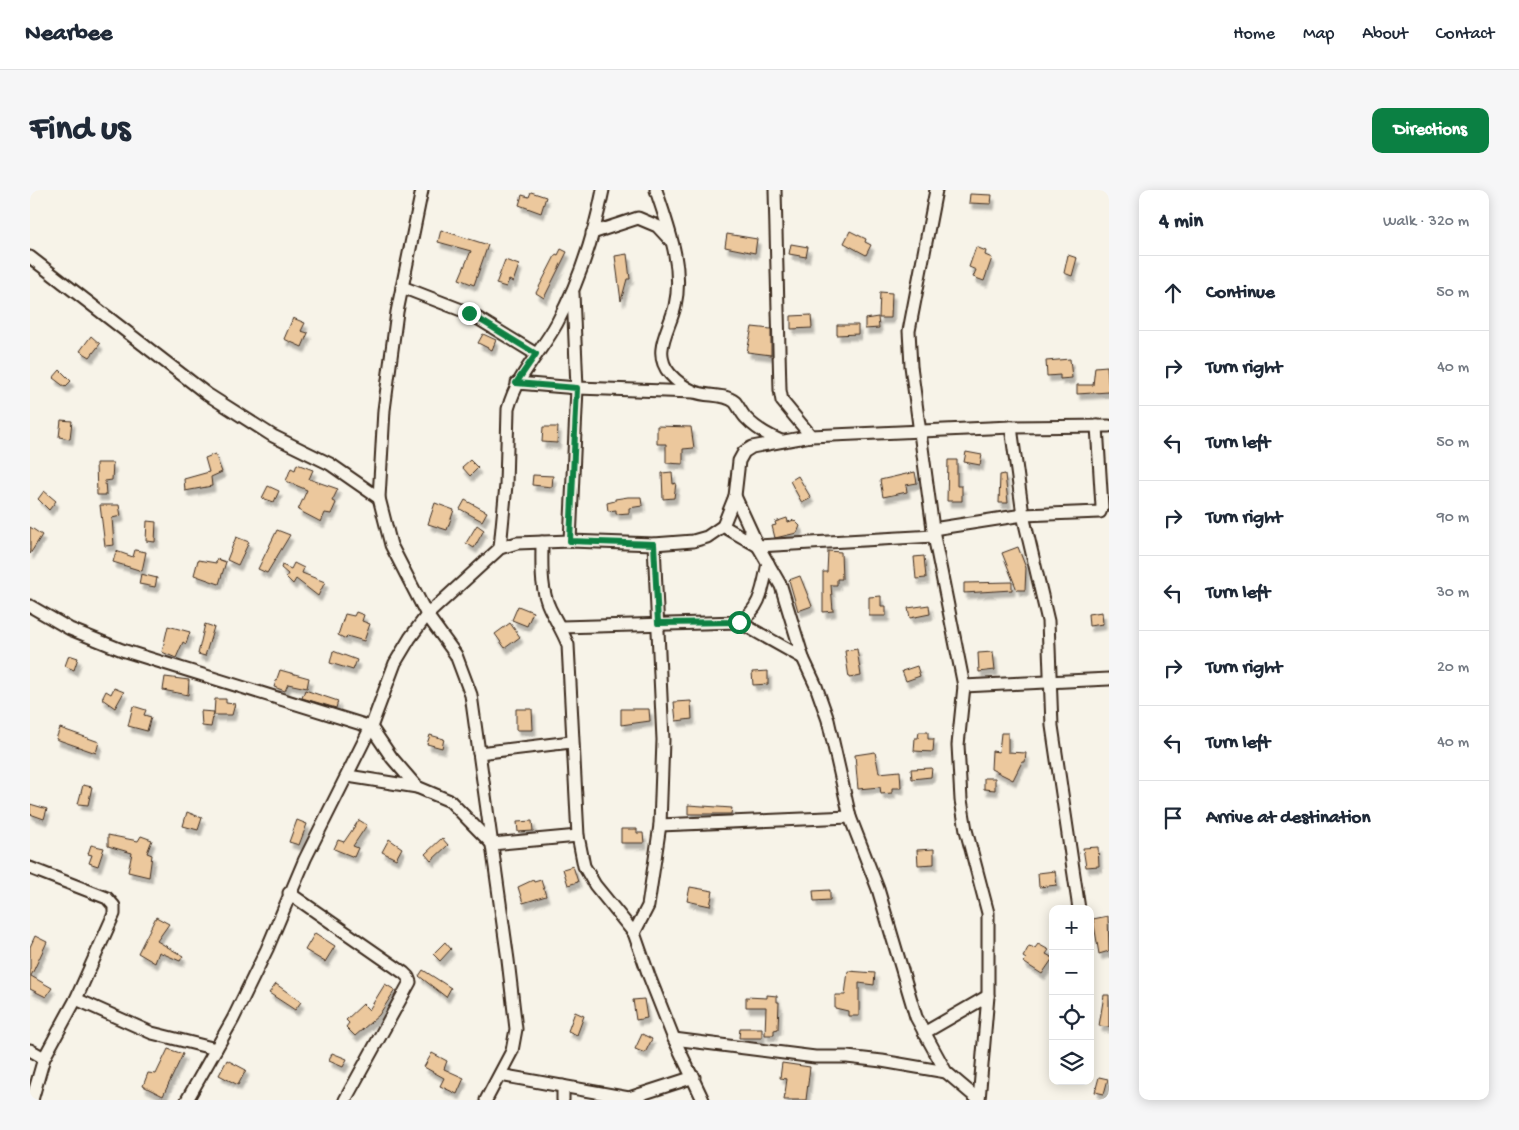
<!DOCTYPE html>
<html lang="en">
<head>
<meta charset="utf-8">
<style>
  :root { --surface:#fff; --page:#f6f6f7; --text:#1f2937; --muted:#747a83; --line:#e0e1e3; --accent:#0b8043 }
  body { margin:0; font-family:"Gochi Hand",sans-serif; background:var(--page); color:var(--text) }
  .controls { position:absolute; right:15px; bottom:15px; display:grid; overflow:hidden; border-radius:10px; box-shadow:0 2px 12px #0003 }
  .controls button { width:45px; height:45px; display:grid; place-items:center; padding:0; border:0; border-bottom:1px solid var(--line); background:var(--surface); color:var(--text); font:25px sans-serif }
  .stop { position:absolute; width:15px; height:15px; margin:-11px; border:4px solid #0b8043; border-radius:50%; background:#fff }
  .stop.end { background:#0b8043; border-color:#fff; box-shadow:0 1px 5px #0008 }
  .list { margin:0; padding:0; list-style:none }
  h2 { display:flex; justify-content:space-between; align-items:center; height:65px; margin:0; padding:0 20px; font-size:21px }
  h2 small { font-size:16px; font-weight:400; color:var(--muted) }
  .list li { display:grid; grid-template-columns:32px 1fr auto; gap:15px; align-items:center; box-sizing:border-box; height:75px; padding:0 20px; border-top:1px solid var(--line) }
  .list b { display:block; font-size:19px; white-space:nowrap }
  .list em { font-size:16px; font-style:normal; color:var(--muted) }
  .icon { flex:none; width:28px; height:28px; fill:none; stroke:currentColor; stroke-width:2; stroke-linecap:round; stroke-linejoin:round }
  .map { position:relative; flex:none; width:1079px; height:910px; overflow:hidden; border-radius:10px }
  header { display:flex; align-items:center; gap:30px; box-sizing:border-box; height:70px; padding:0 25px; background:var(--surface); border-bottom:1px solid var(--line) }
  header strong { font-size:24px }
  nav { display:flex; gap:28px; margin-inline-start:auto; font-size:18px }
  .intro { display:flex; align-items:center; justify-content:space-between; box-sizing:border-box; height:120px; padding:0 30px }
  h1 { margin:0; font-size:35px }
  .button { padding:12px 22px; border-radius:10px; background:var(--accent); color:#fff; font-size:18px; font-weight:700 }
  main { display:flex; gap:30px; padding:0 30px }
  aside { flex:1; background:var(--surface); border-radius:10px; box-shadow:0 2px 12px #0003 }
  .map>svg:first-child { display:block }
  .building { fill:#ecc89d; stroke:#3b2a1e; filter:url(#shadow) }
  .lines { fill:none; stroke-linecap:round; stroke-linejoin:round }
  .street-casing { stroke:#3b2a1e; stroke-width:15 }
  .street { stroke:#f7f3e8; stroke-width:11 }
  .route { stroke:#0b8043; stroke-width:6 }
</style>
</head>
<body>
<header>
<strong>Nearbee</strong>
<nav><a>Home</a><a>Map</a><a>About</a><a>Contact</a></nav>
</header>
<div class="intro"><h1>Find us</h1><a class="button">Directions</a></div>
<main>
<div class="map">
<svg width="1079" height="910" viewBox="0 0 1079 910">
  <defs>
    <filter id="shadow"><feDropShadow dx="3" dy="5.5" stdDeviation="1" flood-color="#0004"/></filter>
  </defs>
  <rect width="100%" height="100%" fill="#f7f3e8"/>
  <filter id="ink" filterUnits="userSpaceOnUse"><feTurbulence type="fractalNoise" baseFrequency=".02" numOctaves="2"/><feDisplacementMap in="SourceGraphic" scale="10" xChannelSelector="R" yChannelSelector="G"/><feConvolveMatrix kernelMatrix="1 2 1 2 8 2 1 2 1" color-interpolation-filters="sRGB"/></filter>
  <g filter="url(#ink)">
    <g class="building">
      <path d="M501 2 516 7 511 23 489 15 492 5 499 7Z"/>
      <path d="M940 4 962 5 961 14 939 13Z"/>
      <path d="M411 40 458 55 444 95 429 89 441 61 408 52Z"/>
      <path d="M820 41 836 49 835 52 841 55 836 65 814 53Z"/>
      <path d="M697 44 727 49 725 63 695 57Z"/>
      <path d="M761 54 778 57 776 67 759 64Z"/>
      <path d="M946 57 956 61 955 65 962 68 954 91 943 87 946 80 939 77Z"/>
      <path d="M531 59 537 62 514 108 506 103 526 64 528 65Z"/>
      <path d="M597 64 600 89H597L591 111 585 66Z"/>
      <path d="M1038 65 1047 68 1042 86 1034 83Z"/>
      <path d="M475 70 489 75 483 92 479 90 476 97 466 94Z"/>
      <path d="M850 102 862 103 861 128H849Z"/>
      <path d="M781 125 782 138 761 139V126Z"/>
      <path d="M848 127 849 138 835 139V129Z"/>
      <path d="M263 128 275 133 271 141 278 143 272 157 254 149Z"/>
      <path d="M807 135H828V144L807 145Z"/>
      <path d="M722 137 741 139V165L717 162Z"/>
      <path d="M453 144 466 150 462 160 448 153Z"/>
      <path d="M61 146 70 154 60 167 50 161Z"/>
      <path d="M1040 169 1042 188 1030 189V185L1017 186 1016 171Z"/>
      <path d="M1077 176 1079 202 1047 204V195H1063L1065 177Z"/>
      <path d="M30 180 41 191 35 197 23 188Z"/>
      <path d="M31 230 42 231 40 249 29 247Z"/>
      <path d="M627 236 661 237 664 258 653 259V274L636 273V254H627Z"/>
      <path d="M513 237H528L527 253 512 252Z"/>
      <path d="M936 262 952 265 950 275 934 272Z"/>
      <path d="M185 264 192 282 181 287 182 296 155 301 154 289 179 282 175 268Z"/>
      <path d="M440 270 448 278 440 286 432 277Z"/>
      <path d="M918 270H927V296H932V311H917Z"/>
      <path d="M66 273H83L82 290 75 291 76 305H67Z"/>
      <path d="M267 274 283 280 279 289 308 299 302 311 306 313 301 324 295 323 291 332 268 320 277 300 256 291 261 278 265 280Z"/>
      <path d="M642 282 643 294 646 293 644 308 633 309 632 283Z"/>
      <path d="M885 282 887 293 876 295 877 302 853 307 850 290Z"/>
      <path d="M975 284 978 313H969L970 285Z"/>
      <path d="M503 285 523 286 522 297 502 295Z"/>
      <path d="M768 286 781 308 772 313 760 291Z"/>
      <path d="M238 296 249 301 244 312 232 308Z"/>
      <path d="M14 301 26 311 19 320 8 309Z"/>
      <path d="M598 307H611L612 316 599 318V323L586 324V320L578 321 577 313 585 311V309Z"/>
      <path d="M435 310 457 322 452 331 430 319Z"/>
      <path d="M405 313 424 320 417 340 398 334Z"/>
      <path d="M70 315H89L91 326 82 328 84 355 75 356Z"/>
      <path d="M757 328 758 332 764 330 770 336 767 343 745 348 742 336 746 335 745 332Z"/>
      <path d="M117 331 126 332 125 352 116 351Z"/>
      <path d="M447 335 454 340 444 358 436 353Z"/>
      <path d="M0 337 12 345 0 364Z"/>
      <path d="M247 340 260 345 237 383 228 379Z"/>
      <path d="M206 347 219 352 208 375 197 370Z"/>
      <path d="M988 357 996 378 995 400H987L972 363Z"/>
      <path d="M105 360 116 362 112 381 83 372 86 361 103 367Z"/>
      <path d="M798 361 811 362 812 389H807V395H801L803 421 793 422V382H797Z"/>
      <path d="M894 366 896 388 886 389 884 367Z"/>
      <path d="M187 369 196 372 189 394 164 385 168 370 186 373Z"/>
      <path d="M264 373 274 378 272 383 295 392 288 406 266 389 263 394 256 387 258 384 251 378 252 375 261 379Z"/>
      <path d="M111 384 127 388 125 397 109 394Z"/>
      <path d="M770 386 782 416 768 421 759 390Z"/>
      <path d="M982 392V400L934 403V393Z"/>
      <path d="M851 406V416H856V426H839V407Z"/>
      <path d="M899 415 900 424 880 428 878 418Z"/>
      <path d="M488 416 503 422 497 436 482 430Z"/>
      <path d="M326 422 334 425 332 431 340 434 334 451 317 446 316 449 308 445 315 424 324 426Z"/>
      <path d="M1072 422 1073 434 1059 436 1058 424Z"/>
      <path d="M480 433 490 447 475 458 465 444Z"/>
      <path d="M175 434 184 437 175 466 168 464Z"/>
      <path d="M138 436 160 442 156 454 153 452 146 468 132 462Z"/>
      <path d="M827 459 831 486 819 488 815 461Z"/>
      <path d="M303 461 327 470 323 480 300 473Z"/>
      <path d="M963 462 965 480 949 482 948 463Z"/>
      <path d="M39 465 48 468 44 480 35 476Z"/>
      <path d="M887 476 890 486 876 491 872 481Z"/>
      <path d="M250 480 279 488 277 498 258 494 255 501 244 497Z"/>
      <path d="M738 481V494L723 495 722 482Z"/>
      <path d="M135 487 159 490 158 505 133 500Z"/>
      <path d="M84 498 94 502 85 518 72 509 76 501 81 504Z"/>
      <path d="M275 500 308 511 306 518 272 508Z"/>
      <path d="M185 509H196V513L205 514 202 525H184Z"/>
      <path d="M661 511 662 529 646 531 644 512Z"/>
      <path d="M103 516 116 520 114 525 121 527 117 541 98 536Z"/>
      <path d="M486 519H502L503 540H486Z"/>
      <path d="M591 519H619L620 531 591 535Z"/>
      <path d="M171 521 184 522 181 537 172 536Z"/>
      <path d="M30 538 69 552 66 563 26 549Z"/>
      <path d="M889 542H898V549H904L903 562 884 561 885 548H888Z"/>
      <path d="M971 543H978V562L996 563 995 572H992L983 590 961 579 962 561 969 562Z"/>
      <path d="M400 545 414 549 412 558 397 554Z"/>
      <path d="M845 562 849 583 870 581 871 598H862V603L851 604 850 597 828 599 825 565Z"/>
      <path d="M902 578 901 587 882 589 881 579Z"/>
      <path d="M954 588H965V600L954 599Z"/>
      <path d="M53 595 62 597 58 615 48 614Z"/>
      <path d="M0 614 17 619 14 629 0 624Z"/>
      <path d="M658 615 702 618 701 624H658Z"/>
      <path d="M157 622 172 628 168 640 153 636Z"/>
      <path d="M267 630 277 634 269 655 259 652Z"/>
      <path d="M329 630 337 635 323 656 328 658 324 667 304 659 308 650 314 652Z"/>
      <path d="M502 631 503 641 488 642 487 632Z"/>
      <path d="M591 639H607V643H613L614 653H591Z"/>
      <path d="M78 645 108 651 111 646 122 650 117 663 122 665 119 687 98 682 102 663 78 656Z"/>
      <path d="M412 648 418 655 401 671 395 664Z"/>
      <path d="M359 649 372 658 366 669 352 662Z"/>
      <path d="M61 655 74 658 68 676 59 673 62 665 58 664Z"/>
      <path d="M1068 657 1069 676 1056 677 1053 658Z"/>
      <path d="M904 659V674L888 675 887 660Z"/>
      <path d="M543 676 548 692 538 695 533 679Z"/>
      <path d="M1025 681 1027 695 1009 697 1008 683Z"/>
      <path d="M503 690 504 692 511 690 516 706 493 713 488 697Z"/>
      <path d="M660 697 683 701 680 716 657 711Z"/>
      <path d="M800 700V710L784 711 783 701Z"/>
      <path d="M1078 726 1079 761 1069 764 1063 729Z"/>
      <path d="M126 727 139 734 127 751 153 766 150 771 129 762 125 773 108 763Z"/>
      <path d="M285 743 305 756 295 772 275 760Z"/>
      <path d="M5 746 17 752 1 786 22 798 16 807 0 799V757Z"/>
      <path d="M415 752 421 759 410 771 403 764Z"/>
      <path d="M1008 754 1019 760 1016 764 1023 768 1012 784 993 772 996 769 993 767 999 756 1005 758Z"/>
      <path d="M393 780 421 798 416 807 389 786Z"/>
      <path d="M818 781 845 783 844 795 829 793V826H818V821L805 818V805H815Z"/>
      <path d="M246 794 271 812 265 820 239 803Z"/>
      <path d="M355 794 365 800 349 825 325 846 316 837 319 833 316 830 333 814 339 820Z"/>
      <path d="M737 805 747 806V812H749L748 839 744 840V845H735L736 817H716V807L737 808Z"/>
      <path d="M1074 805H1079V837L1069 836Z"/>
      <path d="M614 809 617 828 606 830 603 810Z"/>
      <path d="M545 822 554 826 547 845 538 841Z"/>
      <path d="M710 838H732V848H709Z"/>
      <path d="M612 844 622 849 615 863 605 859Z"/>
      <path d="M138 859 153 864 133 906 113 896 118 883 126 884Z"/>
      <path d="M302 863 317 869 313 877 299 871Z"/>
      <path d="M402 863 417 871 414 879 434 888 427 904 410 896 414 888 394 877Z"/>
      <path d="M197 870 216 880 208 895 189 885Z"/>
      <path d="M752 873 780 877 776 910H754L757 889 750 888Z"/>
      <path d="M1069 887 1078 889 1074 904 1065 902Z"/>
    </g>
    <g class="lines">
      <g class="street-casing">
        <g id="street">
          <path d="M392 0 367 122 354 220 349 308 361 355 397 425 426 465 441 505 478 770 486 839 482 861 456 910"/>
          <path d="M626 0C638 37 654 76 645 116 640 139 621 162 640 184 646 191 656 198 665 202 677 207 694 203 705 212 709 217 712 224 716 228 726 239 737 245 751 251"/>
          <path d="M745 0 750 200 752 211 781 246"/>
          <path d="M906 0 879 141 881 176 904 346 934 496 928 555 931 610 936 640 958 723V806L949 910"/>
          <path d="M562 43 608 28 627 36 640 50"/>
          <path d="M0 67 177 204 243 246 300 274 349 308"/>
          <path d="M372 97 439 123 506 164"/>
          <path d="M487 193 547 198 664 202"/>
          <path d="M981 237 993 325 1018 431 1022 536 1049 719"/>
          <path d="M705 306 728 356 904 346"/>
          <path d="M693 336 728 356 751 396 773 468 786 496 798 530 820 627 848 699 886 827 916 882 949 910"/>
          <path d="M903 339 993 325 1070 322 1072 317 1067 236"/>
          <path d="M540 351 547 198 543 103"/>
          <path d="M512 352C512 374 510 399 520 419 526 431 533 442 538 455L548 646 554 676 565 695 604 743 619 786 644 849 673 910"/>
          <path d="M470 358 476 295 478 219C488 183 510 164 527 133 549 92 564 46 573 0"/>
          <path d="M0 416 40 439 92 460 341 537 362 568 387 597 420 611 462 654"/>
          <path d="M709 432 773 468"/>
          <path d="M531 437 709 432C731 420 733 396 738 373"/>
          <path d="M934 496 1079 489"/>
          <path d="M449 563 541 552"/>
          <path d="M318 586 387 597"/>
          <path d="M630 635 820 627"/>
          <path d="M462 654 548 646"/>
          <path d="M0 678 77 708 84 716V724L46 809 14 868 2 910"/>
          <path d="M259 703 374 783 378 787 380 792 315 910"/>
          <path d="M604 743 618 716 630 635 633 550 624 354"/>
          <path d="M46 809 122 843 186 859"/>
          <path d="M894 843 958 806"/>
          <path d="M644 849 785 867H817L852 871 916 882"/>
          <path d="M0 860 14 868"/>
          <path d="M470 885 599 908 664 887"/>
          <path d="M157 910 203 829 237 759 275 669 341 537 365 473 380 448 397 425 470 358 487 353 540 351 624 354 663 351 677 347 693 336 705 306 709 271 714 262 722 257 781 246 981 237 1079 236"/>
          <path d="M533 910V896"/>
        </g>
      </g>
      <use href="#street" class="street"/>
    </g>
  </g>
  <g class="lines" filter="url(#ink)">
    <path class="route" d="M439 123 506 164 486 193 547 198 540 351 624 354 628 433 709 432"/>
  </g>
</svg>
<div class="controls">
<button>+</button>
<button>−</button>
<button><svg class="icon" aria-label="locate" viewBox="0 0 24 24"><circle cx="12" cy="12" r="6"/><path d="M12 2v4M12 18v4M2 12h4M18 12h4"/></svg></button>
<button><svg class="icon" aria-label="layers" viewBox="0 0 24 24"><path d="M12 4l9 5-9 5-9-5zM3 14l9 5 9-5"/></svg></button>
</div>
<div class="stop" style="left:709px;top:432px"></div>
<div class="stop end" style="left:439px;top:123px"></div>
</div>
<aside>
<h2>4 min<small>Walk · 320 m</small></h2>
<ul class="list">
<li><svg class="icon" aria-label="ahead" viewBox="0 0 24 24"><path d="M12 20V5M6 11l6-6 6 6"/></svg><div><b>Continue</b></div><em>50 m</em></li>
<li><svg class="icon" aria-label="right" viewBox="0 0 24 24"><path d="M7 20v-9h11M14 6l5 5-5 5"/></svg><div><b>Turn right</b></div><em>40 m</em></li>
<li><svg class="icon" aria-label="left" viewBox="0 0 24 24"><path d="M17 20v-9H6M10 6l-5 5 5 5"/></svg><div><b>Turn left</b></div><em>50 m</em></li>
<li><svg class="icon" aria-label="right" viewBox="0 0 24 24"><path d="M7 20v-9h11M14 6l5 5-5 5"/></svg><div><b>Turn right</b></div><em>90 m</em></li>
<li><svg class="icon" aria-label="left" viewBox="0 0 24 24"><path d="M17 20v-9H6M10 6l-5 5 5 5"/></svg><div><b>Turn left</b></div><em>30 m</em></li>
<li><svg class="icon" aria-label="right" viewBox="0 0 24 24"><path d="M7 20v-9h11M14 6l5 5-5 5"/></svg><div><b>Turn right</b></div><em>20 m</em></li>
<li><svg class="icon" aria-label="left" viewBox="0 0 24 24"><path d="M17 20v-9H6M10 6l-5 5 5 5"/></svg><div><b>Turn left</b></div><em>40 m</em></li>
<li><svg class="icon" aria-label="arrive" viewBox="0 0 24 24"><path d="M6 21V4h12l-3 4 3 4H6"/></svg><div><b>Arrive at destination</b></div></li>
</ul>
</aside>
</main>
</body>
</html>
